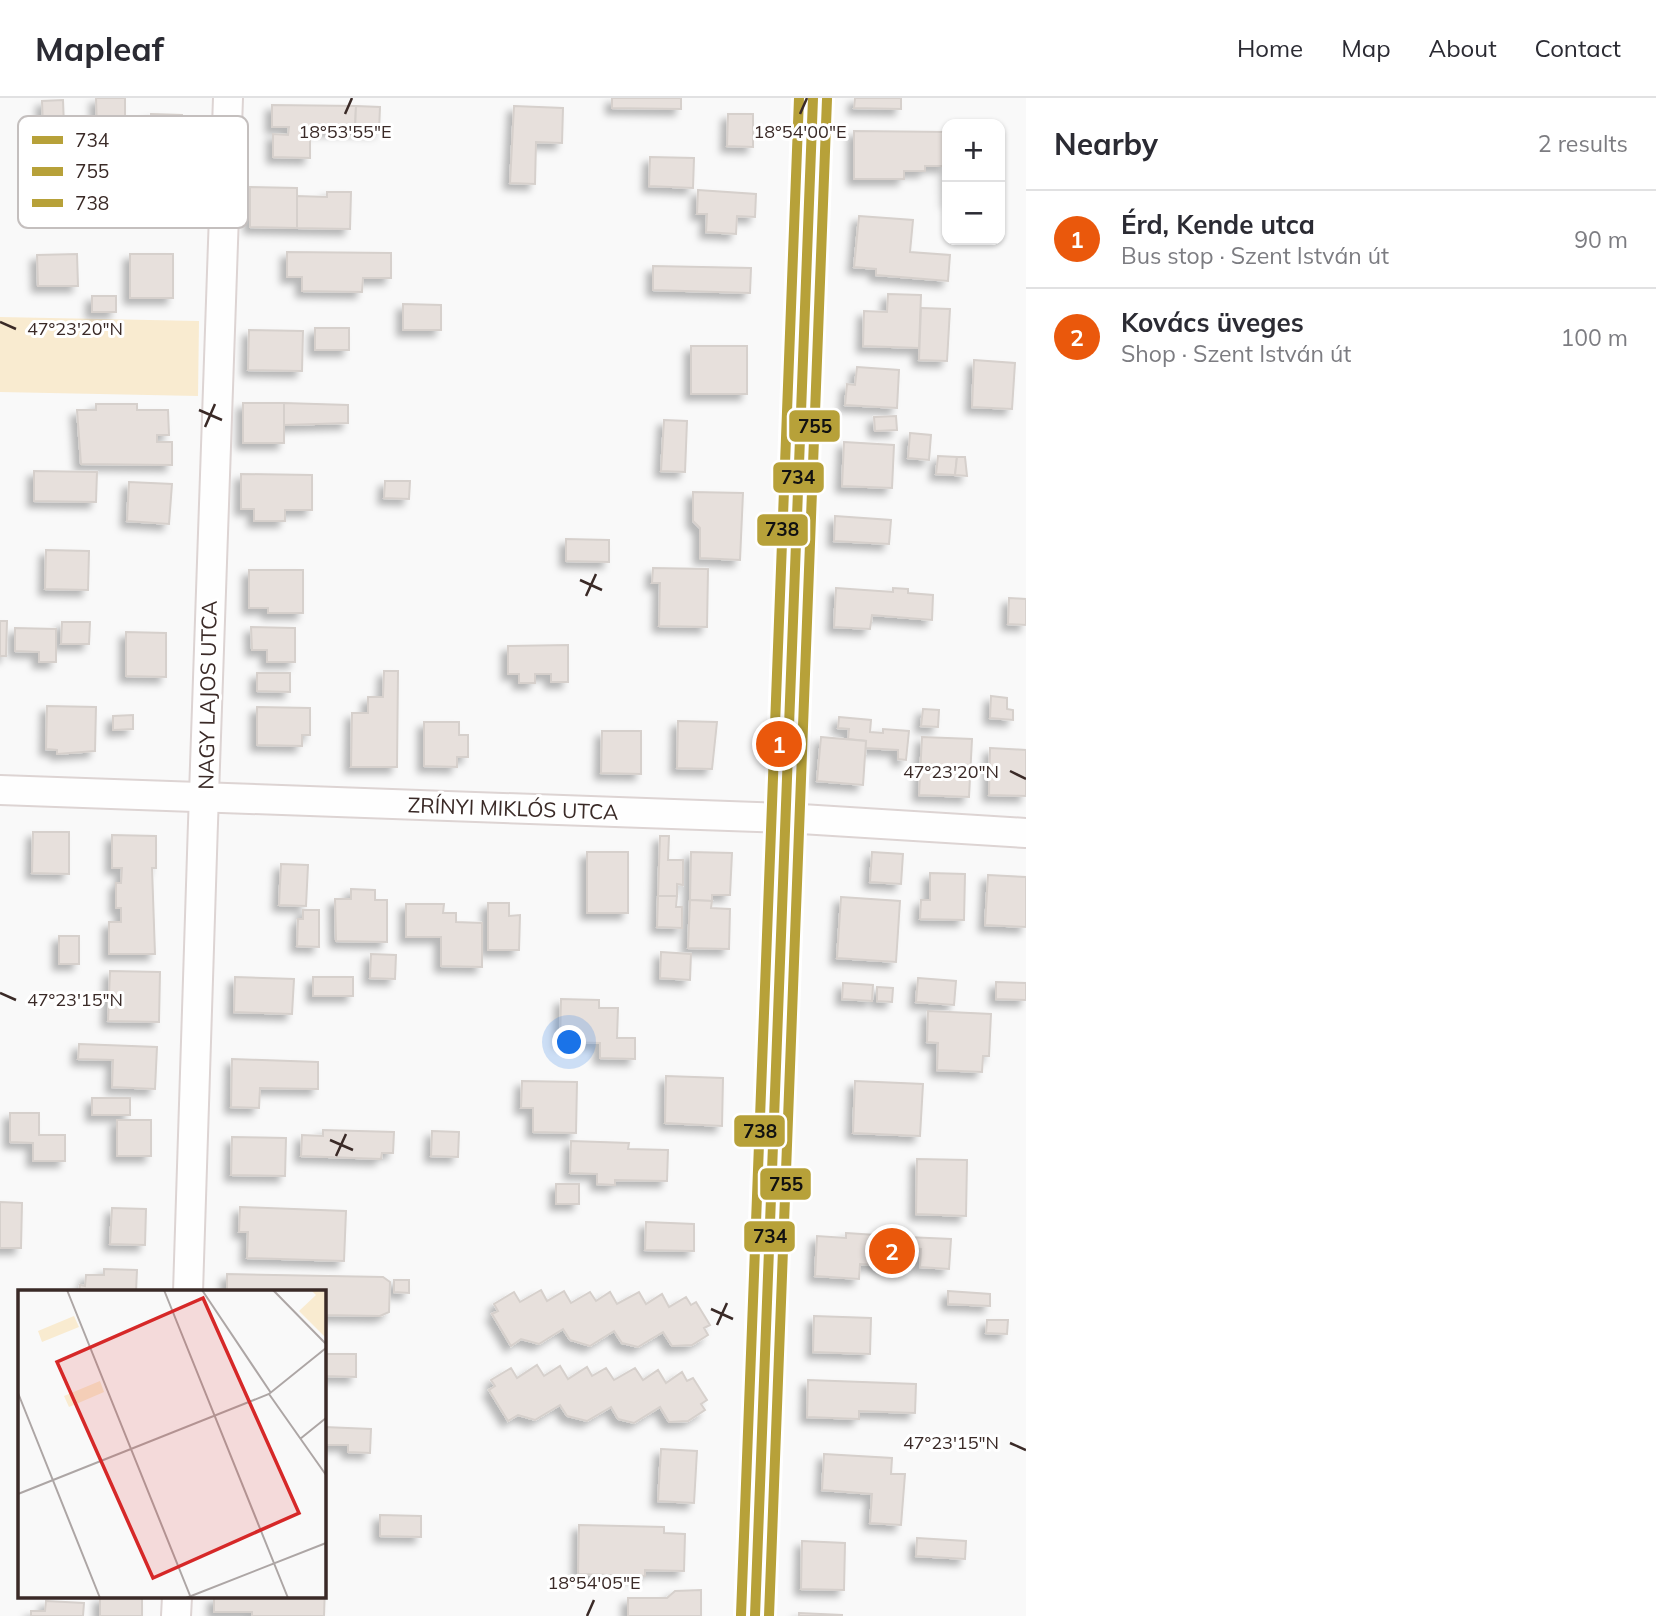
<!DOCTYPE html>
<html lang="en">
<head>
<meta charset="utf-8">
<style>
  :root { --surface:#fff; --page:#f2f2f3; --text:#2b2b33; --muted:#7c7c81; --line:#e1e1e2; --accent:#ea580c }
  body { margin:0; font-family:Mulish,sans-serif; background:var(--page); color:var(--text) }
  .controls { position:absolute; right:21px; top:21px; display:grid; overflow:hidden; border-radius:14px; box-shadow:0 2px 5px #0004 }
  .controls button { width:63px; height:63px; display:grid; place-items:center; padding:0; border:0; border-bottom:2px solid var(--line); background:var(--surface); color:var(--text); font:35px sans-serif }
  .you { position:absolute; left:570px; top:945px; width:24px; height:24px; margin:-18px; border:5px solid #fff; border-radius:50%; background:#1a73e8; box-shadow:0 0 0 10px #1a73e833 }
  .badge { display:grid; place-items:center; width:46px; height:46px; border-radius:50%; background:var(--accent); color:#fff; font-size:23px; font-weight:700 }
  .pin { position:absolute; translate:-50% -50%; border:4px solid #fff; box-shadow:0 2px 7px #0006 }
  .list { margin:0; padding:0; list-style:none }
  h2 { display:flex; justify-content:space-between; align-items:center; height:91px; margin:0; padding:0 28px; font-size:30px }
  h2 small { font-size:23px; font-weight:400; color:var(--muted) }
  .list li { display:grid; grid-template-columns:46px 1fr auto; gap:21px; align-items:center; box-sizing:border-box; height:98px; padding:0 28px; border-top:2px solid var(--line) }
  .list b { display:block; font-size:26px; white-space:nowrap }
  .list p { margin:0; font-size:23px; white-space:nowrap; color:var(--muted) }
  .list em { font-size:23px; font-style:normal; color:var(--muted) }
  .map { position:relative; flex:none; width:1026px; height:1518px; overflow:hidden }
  header { display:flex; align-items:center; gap:42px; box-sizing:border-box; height:98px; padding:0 35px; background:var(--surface); border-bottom:2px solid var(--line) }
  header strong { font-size:33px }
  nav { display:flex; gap:38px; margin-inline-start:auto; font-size:24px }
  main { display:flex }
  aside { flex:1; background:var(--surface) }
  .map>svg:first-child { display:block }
  .green { fill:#f9ebd0 }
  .building { fill:#e7e0dc; stroke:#d6d0cc; stroke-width:2; filter:url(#shadow) }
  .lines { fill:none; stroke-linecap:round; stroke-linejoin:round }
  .minor-casing { stroke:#ddd4d3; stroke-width:32 }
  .tertiary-casing { stroke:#ddd4d3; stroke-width:40 }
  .minor { stroke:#fefefe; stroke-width:28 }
  .tertiary { stroke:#fefefe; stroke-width:37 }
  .bus-1-casing { stroke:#fff; stroke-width:16 }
  .bus-2-casing { stroke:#fff; stroke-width:16 }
  .bus-3-casing { stroke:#fff; stroke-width:16 }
  .bus-1 { stroke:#b7a139; stroke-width:10 }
  .bus-2 { stroke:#b7a139; stroke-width:10 }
  .bus-3 { stroke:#b7a139; stroke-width:10 }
  .ticks { fill:none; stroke:#3a2a27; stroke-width:2.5 }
  .labels { text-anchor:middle; stroke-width:6; stroke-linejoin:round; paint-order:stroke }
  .street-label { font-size:21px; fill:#3a2a27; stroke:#fff }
  .inset-road { fill:none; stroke:#ada6a5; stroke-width:2 }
  .view { fill:#d62828; fill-opacity:0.15; stroke:#d62828; stroke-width:3.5 }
  .inset-edge { fill:none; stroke:#3a2a27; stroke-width:3.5 }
  .key { fill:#fff; stroke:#c4bfbe; stroke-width:2 }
  .key-label { font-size:19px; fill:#3a2a27 }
  .ticks-label { font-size:18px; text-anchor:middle; fill:#3a2a27; stroke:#fff; stroke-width:6; stroke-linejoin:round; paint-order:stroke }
  .line-badge { stroke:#fff; stroke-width:2.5 }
  .pale-badge-label { font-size:19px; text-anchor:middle; font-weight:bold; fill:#111 }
</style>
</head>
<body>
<header>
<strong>Mapleaf</strong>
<nav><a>Home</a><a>Map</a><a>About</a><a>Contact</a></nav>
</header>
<main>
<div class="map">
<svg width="1026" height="1518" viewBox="0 0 1026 1518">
  <defs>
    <filter id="shadow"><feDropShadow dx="-6" dy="6" stdDeviation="3.5" flood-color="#0004"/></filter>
  </defs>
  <rect width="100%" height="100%" fill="#f9f9f9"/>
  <path class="green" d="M0 219 199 223 198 298 0 294Z"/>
  <g class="building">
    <path d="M96 0H125V32H97Z"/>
    <path d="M612 0H681V11L612 10Z"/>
    <path d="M855 0H901V11L854 10Z"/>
    <path d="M63 2 64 28 43 29 42 3Z"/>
    <path d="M272 7 356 8 355 32H310V60L273 59V36L288 37 289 29H272Z"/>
    <path d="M356 8 380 9 379 33 355 32Z"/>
    <path d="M514 8 563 10 562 45 536 44 535 86 510 85Z"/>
    <path d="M151 16 182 17 181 58 150 57Z"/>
    <path d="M728 16H753V49L727 48Z"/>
    <path d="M854 33 947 34V105L946 68H925V73H904V81H854Z"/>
    <path d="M650 59 694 60 693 90 649 88Z"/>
    <path d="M250 89 297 90V130L250 129Z"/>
    <path d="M698 92 756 96 755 119 737 118 736 136 706 134 707 116H697Z"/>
    <path d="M327 94H351L350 131 297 130V98L327 99Z"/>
    <path d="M859 118 913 122 910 154 950 157 948 183 876 177V171L854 169Z"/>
    <path d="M287 154 391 155V180H363L362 194 302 193V179H287Z"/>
    <path d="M77 156 78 188H38L37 157Z"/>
    <rect x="130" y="156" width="43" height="44"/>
    <path d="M653 168 751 170 750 195 653 192Z"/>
    <path d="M888 196 921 197 919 250 863 248 864 213 887 214Z"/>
    <rect x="92" y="198" width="24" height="16"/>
    <path d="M403 206 441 207V232H403Z"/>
    <path d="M921 210 950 211 947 263 919 262Z"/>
    <rect x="315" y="230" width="34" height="22"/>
    <path d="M249 232 303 233 302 273 248 272Z"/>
    <rect x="691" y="248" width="56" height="48"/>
    <path d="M974 262 1015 265 1012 311 972 309Z"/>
    <path d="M857 269 899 272 897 310 845 307 847 286 855 287Z"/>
    <rect x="243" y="305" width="41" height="40"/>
    <path d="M284 305 348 307V325L284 327Z"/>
    <path d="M96 306H137V312H168L169 337H157V344H172V367L81 366 77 312H96Z"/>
    <path d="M896 318 897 332 875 333 874 319Z"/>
    <path d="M664 322 687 323 685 374 661 373Z"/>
    <path d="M910 335 931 337 929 362 908 360Z"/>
    <path d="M844 344 894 347 892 390 842 388Z"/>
    <path d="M938 358 957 359 955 377 936 376Z"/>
    <path d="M957 359H965L967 378 955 377Z"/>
    <path d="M34 373 97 374 96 404 34 403Z"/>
    <path d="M241 376 312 377V412H285V423H254V411H241Z"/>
    <path d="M385 383H410L409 401 384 400Z"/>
    <path d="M129 384 172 386 169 426 127 423Z"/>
    <path d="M693 394 743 395 740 462 700 460V430L693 423Z"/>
    <path d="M835 418 891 422 889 446 834 443Z"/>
    <path d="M566 441 609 442V464L566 463Z"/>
    <path d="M46 452 89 453 88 492 45 491Z"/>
    <path d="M653 470 708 471 707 529 659 528 660 485H652Z"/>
    <path d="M249 472H303V515H268V510H249Z"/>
    <path d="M836 490 893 494V490L908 491V495L933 497 932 522 872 517 870 531 834 529Z"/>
    <path d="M1009 500 1026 501V527L1008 526Z"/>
    <path d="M0 523H7L6 558H0Z"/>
    <path d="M62 524H90L89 546H61Z"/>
    <path d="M251 529 295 530V564H267V552H252Z"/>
    <path d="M15 530 56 531V564H39V554L15 553Z"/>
    <path d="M126 534 166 535V579L126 578Z"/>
    <path d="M568 547V584H551V576H535V585H519V576H508V548Z"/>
    <path d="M384 573H398L397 669H351L352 615H368V599H383Z"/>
    <path d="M257 575H290V594L257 593Z"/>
    <path d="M991 598 1007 600V611L1013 612V622L990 620Z"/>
    <path d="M47 608 96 609 95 653 57 656V652L46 651Z"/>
    <path d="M257 609 310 610V637H302V648L257 647Z"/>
    <path d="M923 611 939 612 938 629 921 628Z"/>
    <path d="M133 617V631L113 632V618Z"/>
    <path d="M839 619 871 622 870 634 883 635V631L909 633 906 662 898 661V652L865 650 866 643 848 641 849 631 838 630Z"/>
    <path d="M678 623 717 624 712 671 677 670Z"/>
    <path d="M424 624H459V637H468V659H457V669L424 668Z"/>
    <path d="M602 633H641V676L601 675Z"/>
    <path d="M821 639 866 643 863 687 817 683Z"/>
    <path d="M922 639 972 641 969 699 919 697Z"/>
    <path d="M990 650 1026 652V698L989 697Z"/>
    <path d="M33 734H69V776L32 775Z"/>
    <path d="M112 737 156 738V770H152L155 856H109V824H121V810H116V785H121L122 770H112Z"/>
    <path d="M660 738H669L668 762H683V787L677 786V798H658Z"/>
    <rect x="587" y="754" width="41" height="61"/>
    <path d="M691 754 732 755 730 797H712V803L690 802Z"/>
    <path d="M872 754 903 756 901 786 870 784Z"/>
    <path d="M281 766 308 767 306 808 279 807Z"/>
    <path d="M930 775 965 776 964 822 920 821 921 802H930Z"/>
    <path d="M988 777 1026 779V829L985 827Z"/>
    <path d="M351 791 375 792V802H387V844L336 843 335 801H351Z"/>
    <path d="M658 798H677L676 809H682V830L657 829Z"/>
    <path d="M841 799 900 803 896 864 837 860Z"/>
    <path d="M690 802 712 803 711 810 730 811 729 851 688 850Z"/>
    <path d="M488 805H509V818L520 817 519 852H488Z"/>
    <path d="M406 806H444L443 815H456V824L482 825V869L441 868V839H406Z"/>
    <path d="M303 812H319V849L297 848 298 821H303Z"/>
    <rect x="59" y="838" width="20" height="28"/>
    <path d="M661 854 691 856 690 882 660 880Z"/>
    <path d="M371 856 396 857 395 881 370 880Z"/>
    <path d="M110 873 160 874 159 924 108 923Z"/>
    <path d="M235 879 294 881 292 916 234 914Z"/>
    <rect x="313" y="879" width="40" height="19"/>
    <path d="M918 880 956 883 954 907 916 904Z"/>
    <path d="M996 884 1026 885V902L996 901Z"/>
    <path d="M843 885 873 887 872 903 842 901Z"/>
    <path d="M877 889 893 890 892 904 877 903Z"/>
    <path d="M561 901 599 902V910H618L617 940H635V961L600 960V945L560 944Z"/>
    <path d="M928 913 991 916 989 958H983L982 974 937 972 938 945 927 944Z"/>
    <path d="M79 946 157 949 155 991 112 989 113 962 78 961Z"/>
    <path d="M232 961 318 964V991L260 990 259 1010 231 1009Z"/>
    <path d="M666 978 723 980 722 1028 665 1025Z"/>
    <path d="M522 983 577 984 576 1035 533 1034V1010H521Z"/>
    <path d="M855 983 923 986 920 1038 853 1035Z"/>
    <rect x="92" y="1000" width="38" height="17"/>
    <path d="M10 1015H39V1037H65V1063H33V1045L10 1044Z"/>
    <rect x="117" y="1022" width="34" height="36"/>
    <path d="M323 1032 394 1034 393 1055H382L381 1061 301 1058 302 1037 323 1038Z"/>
    <path d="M432 1033 459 1034 458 1059 431 1058Z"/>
    <path d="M232 1039 286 1040 285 1078 231 1077Z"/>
    <path d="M571 1043 629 1045 628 1051 668 1052 667 1083 615 1082V1087L597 1086V1076L570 1075Z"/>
    <path d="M917 1061 967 1062 966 1118 916 1116Z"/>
    <rect x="556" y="1086" width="23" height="20"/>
    <path d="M0 1104 22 1105 21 1150H0Z"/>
    <path d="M240 1109 346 1113 344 1163 247 1160 248 1134H239Z"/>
    <path d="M112 1110 146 1111 145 1147 110 1146Z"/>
    <path d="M646 1124 694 1126V1153L645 1152Z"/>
    <path d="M846 1135 876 1137 875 1167 860 1166 859 1181 815 1178 817 1138 846 1140Z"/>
    <path d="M876 1137 907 1139 906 1169 875 1167Z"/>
    <path d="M907 1139 951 1141 949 1171 920 1169 921 1151 907 1150Z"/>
    <path d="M104 1171 137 1172 136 1194H79L80 1187 85 1188 86 1177H104Z"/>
    <path d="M227 1176 383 1179 390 1184 389 1214 380 1218 324 1217V1194H227Z"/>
    <path d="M394 1182H409V1195L394 1194Z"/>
    <path d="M541 1192 547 1203 564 1193 571 1205 590 1194 596 1203 610 1194 617 1206 639 1194 646 1206 662 1196 669 1209 686 1199 691 1207 696 1204 710 1227 704 1230 708 1237 692 1247 672 1248 663 1234 638 1249 622 1245 614 1233 590 1248 570 1242 563 1231 539 1246 521 1241 511 1248 492 1216 498 1213 494 1206 514 1194 520 1204Z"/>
    <path d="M948 1193 990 1196V1208L948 1206Z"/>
    <path d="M814 1218 871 1220 870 1256 813 1254Z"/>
    <path d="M987 1222H1008L1007 1236 986 1235Z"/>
    <path d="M324 1256H356V1279L324 1278Z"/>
    <path d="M537 1267 544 1278 560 1268 568 1281 587 1269 592 1278 606 1270 614 1282 635 1270 643 1282 658 1272 666 1285 682 1274 687 1283 693 1280 707 1302 701 1306 705 1312 688 1323 669 1324 660 1309 634 1325 618 1321 611 1309 587 1323 567 1318 560 1307 535 1322 518 1317 508 1323 489 1292 495 1288 491 1282 511 1270 517 1280Z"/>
    <path d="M808 1282 916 1286 915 1315 859 1313V1321L807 1319Z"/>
    <path d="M324 1329 371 1331 370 1355 348 1354V1347H324Z"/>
    <path d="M661 1351 697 1353 694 1405 658 1403Z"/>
    <path d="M824 1356 892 1360 891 1376H905L901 1427 870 1425 872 1396 822 1392Z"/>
    <path d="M380 1417 421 1418V1439L380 1438Z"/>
    <path d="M579 1427 664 1429V1435L685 1436 684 1473 645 1472V1478L578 1476Z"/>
    <path d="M917 1440 966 1443 965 1461 916 1458Z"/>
    <path d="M802 1443 845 1445 844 1492 801 1491Z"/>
    <path d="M325 1488 324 1518H252V1514H214V1499H324Z"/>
    <path d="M701 1492V1518H628V1500H667L675 1493Z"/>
    <rect x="100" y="1499" width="42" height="19"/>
    <path d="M46 1503 84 1505 83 1518H31V1513H45Z"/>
    <path d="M799 1515 842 1517V1518H799Z"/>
  </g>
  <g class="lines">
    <g class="minor-casing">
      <g id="minor">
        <path d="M0 692 785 720 1026 735"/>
        <path d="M188 1194C202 796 211 398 228 0"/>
        <path d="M176 1518 177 1499"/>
      </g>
    </g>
    <g class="tertiary-casing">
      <path id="tertiary" d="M755 1518 813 0"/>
    </g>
    <use href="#minor" class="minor"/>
    <use href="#tertiary" class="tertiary"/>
    <g class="bus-1-casing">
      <path id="bus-1" d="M755 1518 813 0"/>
    </g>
    <g class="bus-2-casing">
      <path id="bus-2" d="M769 1518 827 1"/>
    </g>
    <g class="bus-3-casing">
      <path id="bus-3" d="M741 1517 799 0"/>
    </g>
    <use href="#bus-1" class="bus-1"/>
    <use href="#bus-2" class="bus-2"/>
    <use href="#bus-3" class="bus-3"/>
  </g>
  <path class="ticks" d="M345 16 352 0M800 16 807 0M0 224 16 231M199 312 222 322M205 329 215 306M580 482 602 492M586 498 596 476M1010 673 1026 681M0 895 16 902M330 1042 353 1052M336 1058 346 1036M711 1211 733 1221M717 1227 727 1205M1010 1345 1026 1352M587 1518 594 1502"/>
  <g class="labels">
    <g class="street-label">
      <text transform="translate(208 597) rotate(-89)" y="7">NAGY LAJOS UTCA</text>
      <text transform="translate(513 711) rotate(2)" y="7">ZRÍNYI MIKLÓS UTCA</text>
    </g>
  </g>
  <g transform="translate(18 1192)">
    <rect width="308" height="308" fill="#f9f9f9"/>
    <path d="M293 0H308V48L281 21 298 5ZM56 26 61 37 24 52 20 41ZM82 91 86 102 51 117 46 106Z" fill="#f9ebd0"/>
    <path class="inset-road" d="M49 0 173 308M146 0 270 308M184 0 253 103M255 0 308 54M0 103 82 308M251 104 308 185M282 149 308 128M0 204 251 104 308 58M168 308 308 253"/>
    <path class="view" d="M185 8 281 223 135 288 39 72Z"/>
    <rect width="308" height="308" class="inset-edge"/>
  </g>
  <rect x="18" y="18" width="230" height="112" rx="10" class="key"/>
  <rect x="32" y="38" width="31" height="8" fill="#b7a139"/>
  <rect x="32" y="69" width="31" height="9" fill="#b7a139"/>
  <rect x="32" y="101" width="31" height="8" fill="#b7a139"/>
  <g class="key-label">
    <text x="75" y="49">734</text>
    <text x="75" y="80">755</text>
    <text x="75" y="112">738</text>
  </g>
  <g class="ticks-label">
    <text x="800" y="40">18°54'00"E</text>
    <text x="345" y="40">18°53'55"E</text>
    <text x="75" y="237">47°23'20"N</text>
    <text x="951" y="680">47°23'20"N</text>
    <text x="75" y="908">47°23'15"N</text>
    <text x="951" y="1351">47°23'15"N</text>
    <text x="594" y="1491">18°54'05"E</text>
  </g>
  <g class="line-badge">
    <rect x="788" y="311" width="53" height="34" rx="7" fill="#b7a139"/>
    <rect x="772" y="363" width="53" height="33" rx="7" fill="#b7a139"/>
    <rect x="756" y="415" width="53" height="34" rx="7" fill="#b7a139"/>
    <rect x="733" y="1016" width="53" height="34" rx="7" fill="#b7a139"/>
    <rect x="759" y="1069" width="53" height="34" rx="7" fill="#b7a139"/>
    <rect x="743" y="1122" width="53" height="33" rx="7" fill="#b7a139"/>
  </g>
  <g class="pale-badge-label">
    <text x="815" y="335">755</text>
    <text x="798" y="386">734</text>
    <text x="782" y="438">738</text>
    <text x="760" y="1040">738</text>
    <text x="786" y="1093">755</text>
    <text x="770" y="1145">734</text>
  </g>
</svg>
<div class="controls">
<button>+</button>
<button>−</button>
</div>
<div class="you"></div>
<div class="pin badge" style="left:779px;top:646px">1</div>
<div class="pin badge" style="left:892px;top:1153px">2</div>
</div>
<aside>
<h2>Nearby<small>2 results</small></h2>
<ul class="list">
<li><span class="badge">1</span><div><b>Érd, Kende utca</b><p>Bus stop · Szent István út</p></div><em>90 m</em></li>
<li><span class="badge">2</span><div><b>Kovács üveges</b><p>Shop · Szent István út</p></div><em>100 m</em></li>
</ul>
</aside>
</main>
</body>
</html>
